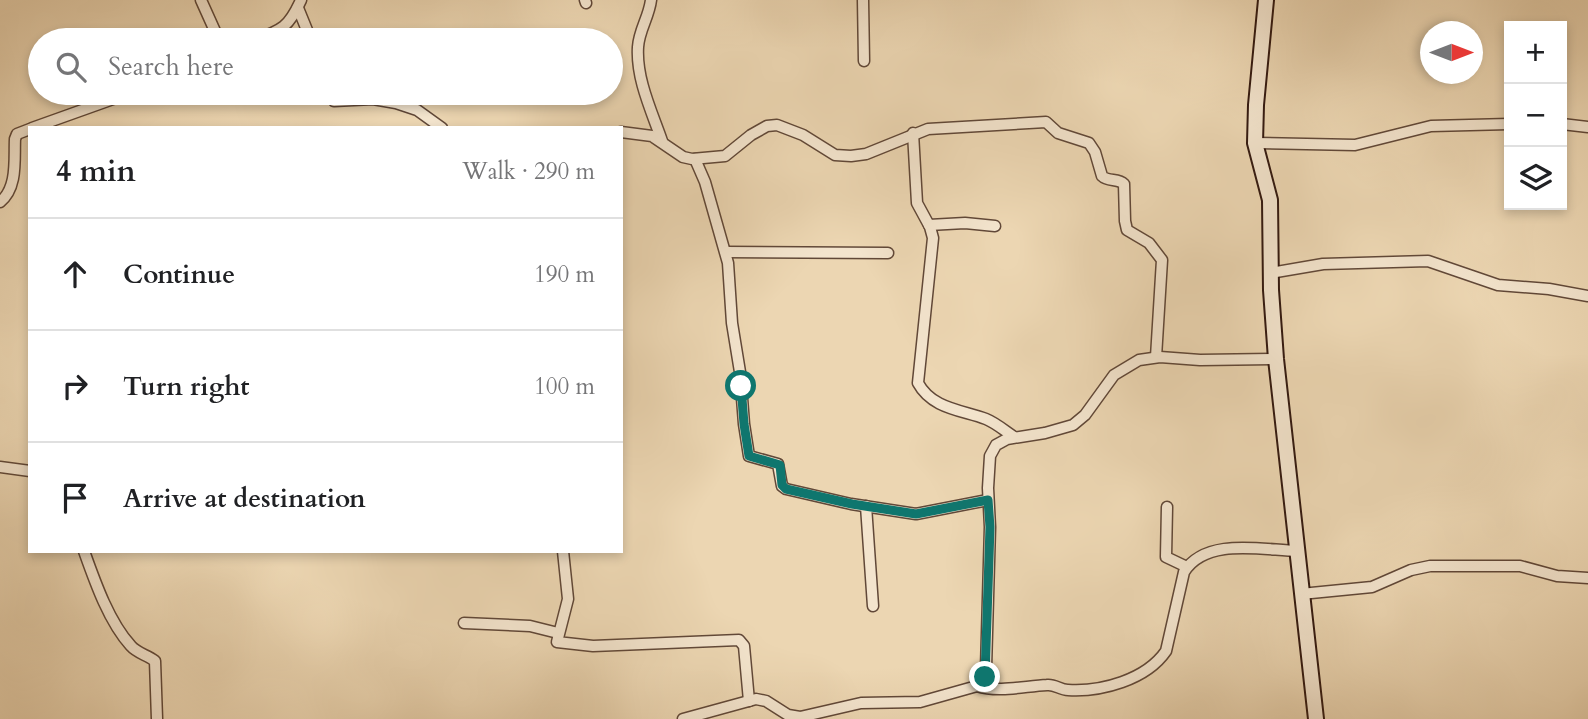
<!DOCTYPE html>
<html lang="en">
<head>
<meta charset="utf-8">
<style>
  :root { --surface:#fff; --page:#f2f2f2; --text:#202124; --muted:#757577; --line:#e0e0e0 }
  body { margin:0; font-family:Cardo,serif; background:var(--page); color:var(--text) }
  .controls { position:absolute; right:21px; top:21px; display:grid; overflow:hidden; border-radius:0px; box-shadow:0 4px 10px #0003 }
  .controls button { width:63px; height:63px; display:grid; place-items:center; padding:0; border:0; border-bottom:2px solid var(--line); background:var(--surface); color:var(--text); font:35px sans-serif }
  .compass { position:absolute; left:1420px; top:21px; width:63px; height:63px; border-radius:50%; background:var(--surface); box-shadow:0 4px 10px #0003; rotate:90deg }
  .stop { position:absolute; width:21px; height:21px; margin:-16px; border:5px solid #0f766e; border-radius:50%; background:#fff }
  .stop.end { background:#0f766e; border-color:#fff; box-shadow:0 2px 7px #0008 }
  .list { margin:0; padding:0; list-style:none }
  h2 { display:flex; justify-content:space-between; align-items:center; height:91px; margin:0; padding:0 28px; font-size:30px }
  h2 small { font-size:23px; font-weight:400; color:var(--muted) }
  .list li { display:grid; grid-template-columns:46px 1fr auto; gap:21px; align-items:center; box-sizing:border-box; height:112px; padding:0 28px; border-top:2px solid var(--line) }
  .list b { display:block; font-size:26px; white-space:nowrap }
  .list em { font-size:23px; font-style:normal; color:var(--muted) }
  .icon { flex:none; width:38px; height:38px; fill:none; stroke:currentColor; stroke-width:2; stroke-linecap:round; stroke-linejoin:round }
  .map { position:relative; flex:none; width:1588px; height:719px; overflow:hidden }
  .search { position:absolute; background:var(--surface); box-shadow:0 4px 10px #0003; left:28px; top:28px; width:595px; height:77px; display:flex; align-items:center; gap:18px; box-sizing:border-box; padding:0 24px; border-radius:38px; color:var(--muted); font-size:26px }
  .panel { position:absolute; background:var(--surface); box-shadow:0 4px 10px #0003; left:28px; top:126px; width:595px; height:427px; border-radius:0px }
  .map>svg:first-child { display:block }
  .lines { fill:none; stroke-linecap:round; stroke-linejoin:round }
  .street-casing { stroke:#614838; stroke-width:13 }
  .secondary-casing { stroke:#331910; stroke-width:18 }
  .street { stroke:#f3e4cd; stroke-width:10 }
  .secondary { stroke:#f3e4cd; stroke-width:14 }
  .route { stroke:#0f766e; stroke-width:9 }
</style>
</head>
<body>
<div class="map">
<svg width="1588" height="719" viewBox="0 0 1588 719">
  <rect width="100%" height="100%" fill="#ecd6b2"/>
  <filter id="stains"><feTurbulence type="fractalNoise" baseFrequency=".00286" numOctaves="4"/><feColorMatrix values="0 0 0 0 .2 0 0 0 0 .09 0 0 0 0 .02 0 0 0 .5 -.17"/></filter>
  <radialGradient id="worn" r=".72"><stop offset=".6" stop-color="#630" stop-opacity="0"/><stop offset="1" stop-color="#630" stop-opacity=".3"/></radialGradient>
  <g class="lines">
    <g class="street-casing">
      <g id="street">
        <path d="M201 0 219 40"/>
        <path d="M585 0 586 3"/>
        <path d="M651 0C649 17 639 30 638 47 636 79 652 112 662 141"/>
        <path d="M863 0 864 61"/>
        <path d="M298 8 311 40"/>
        <path d="M255 40C282 30 289 27 301 0"/>
        <path d="M329 93 334 101 373 99 396 103 417 110 442 128"/>
        <path d="M1562 124 1588 127"/>
        <path d="M32 128 130 93"/>
        <path d="M621 132 652 136 683 157 692 159 725 156 751 135 767 126 777 125 803 135 835 155 851 156 866 154 928 129 1046 122 1058 133 1089 143 1095 152 1102 176C1108 182 1118 178 1124 184L1125 221 1127 230 1149 243 1162 260 1156 357"/>
        <path d="M913 133 917 203 930 227 933 238 918 383C932 409 962 410 986 419 996 423 1005 431 1014 437"/>
        <path d="M1255 143 1355 145 1431 126 1509 124"/>
        <path d="M695 159 705 182 728 263 732 323 740 372 744 424 749 456 778 464 782 486 786 489 851 504 916 514 988 500"/>
        <path d="M0 202C18 188 14 159 15 139L17 134 30 129"/>
        <path d="M929 225 965 223 995 226"/>
        <path d="M726 252 888 253"/>
        <path d="M1270 273 1323 264 1428 261 1498 285 1549 289 1588 296"/>
        <path d="M0 467 30 471"/>
        <path d="M866 506 873 606"/>
        <path d="M1167 507 1166 557 1187 567"/>
        <path d="M84 551C95 582 109 622 131 646 137 653 147 655 155 661L157 719"/>
        <path d="M563 551 568 599 557 642 593 646 739 640 744 646 749 701"/>
        <path d="M1301 594 1372 587 1411 570 1430 566H1520L1557 576 1588 578"/>
        <path d="M464 623 530 626 558 633"/>
        <path d="M977 686C999 693 1025 686 1047 685 1055 684 1060 690 1068 690 1101 692 1146 680 1166 651L1184 572C1206 537 1262 550 1297 551"/>
        <path d="M683 719 756 699 766 701 788 715 800 717 861 703 920 702 977 686 984 680 986 668 990 527 988 488 990 456 996 445 1007 439 1045 433 1073 425 1085 415 1114 375 1139 360 1160 357 1200 360 1276 359"/>
      </g>
    </g>
    <g class="secondary-casing">
      <path id="secondary" d="M1266 0 1256 105 1255 143 1270 200 1271 290 1276 359 1316 719"/>
    </g>
    <use href="#street" class="street"/>
    <use href="#secondary" class="secondary"/>
  </g>
  <g class="lines">
    <path class="route" d="M741 386 744 424 749 456 780 465 782 485 786 489 852 504 916 514 988 500 990 527 985 677"/>
  </g>
  <rect width="100%" height="100%" filter="url(#stains)"/>
  <rect width="100%" height="100%" fill="url(#worn)"/>
</svg>
<div class="controls">
<button>+</button>
<button>−</button>
<button><svg class="icon" aria-label="layers" viewBox="0 0 24 24"><path d="M12 4l9 5-9 5-9-5zM3 14l9 5 9-5"/></svg></button>
</div>
<svg class="compass" viewBox="-18 -18 36 36"><path d="M0-13l5 13h-10z" fill="#e53935"/><path d="M0 13l5-13h-10z" fill="#757577"/></svg>
<div class="stop" style="left:741px;top:386px"></div>
<div class="stop end" style="left:985px;top:677px"></div>
<div class="search"><svg class="icon" aria-label="search" viewBox="0 0 24 24"><circle cx="10" cy="10" r="6"/><path d="M15 15l6 6"/></svg>Search here</div>
<section class="panel">
<h2>4 min<small>Walk · 290 m</small></h2>
<ul class="list">
<li><svg class="icon" aria-label="ahead" viewBox="0 0 24 24"><path d="M12 20V5M6 11l6-6 6 6"/></svg><div><b>Continue</b></div><em>190 m</em></li>
<li><svg class="icon" aria-label="right" viewBox="0 0 24 24"><path d="M7 20v-9h11M14 6l5 5-5 5"/></svg><div><b>Turn right</b></div><em>100 m</em></li>
<li><svg class="icon" aria-label="arrive" viewBox="0 0 24 24"><path d="M6 21V4h12l-3 4 3 4H6"/></svg><div><b>Arrive at destination</b></div></li>
</ul>
</section>
</div>
</body>
</html>
